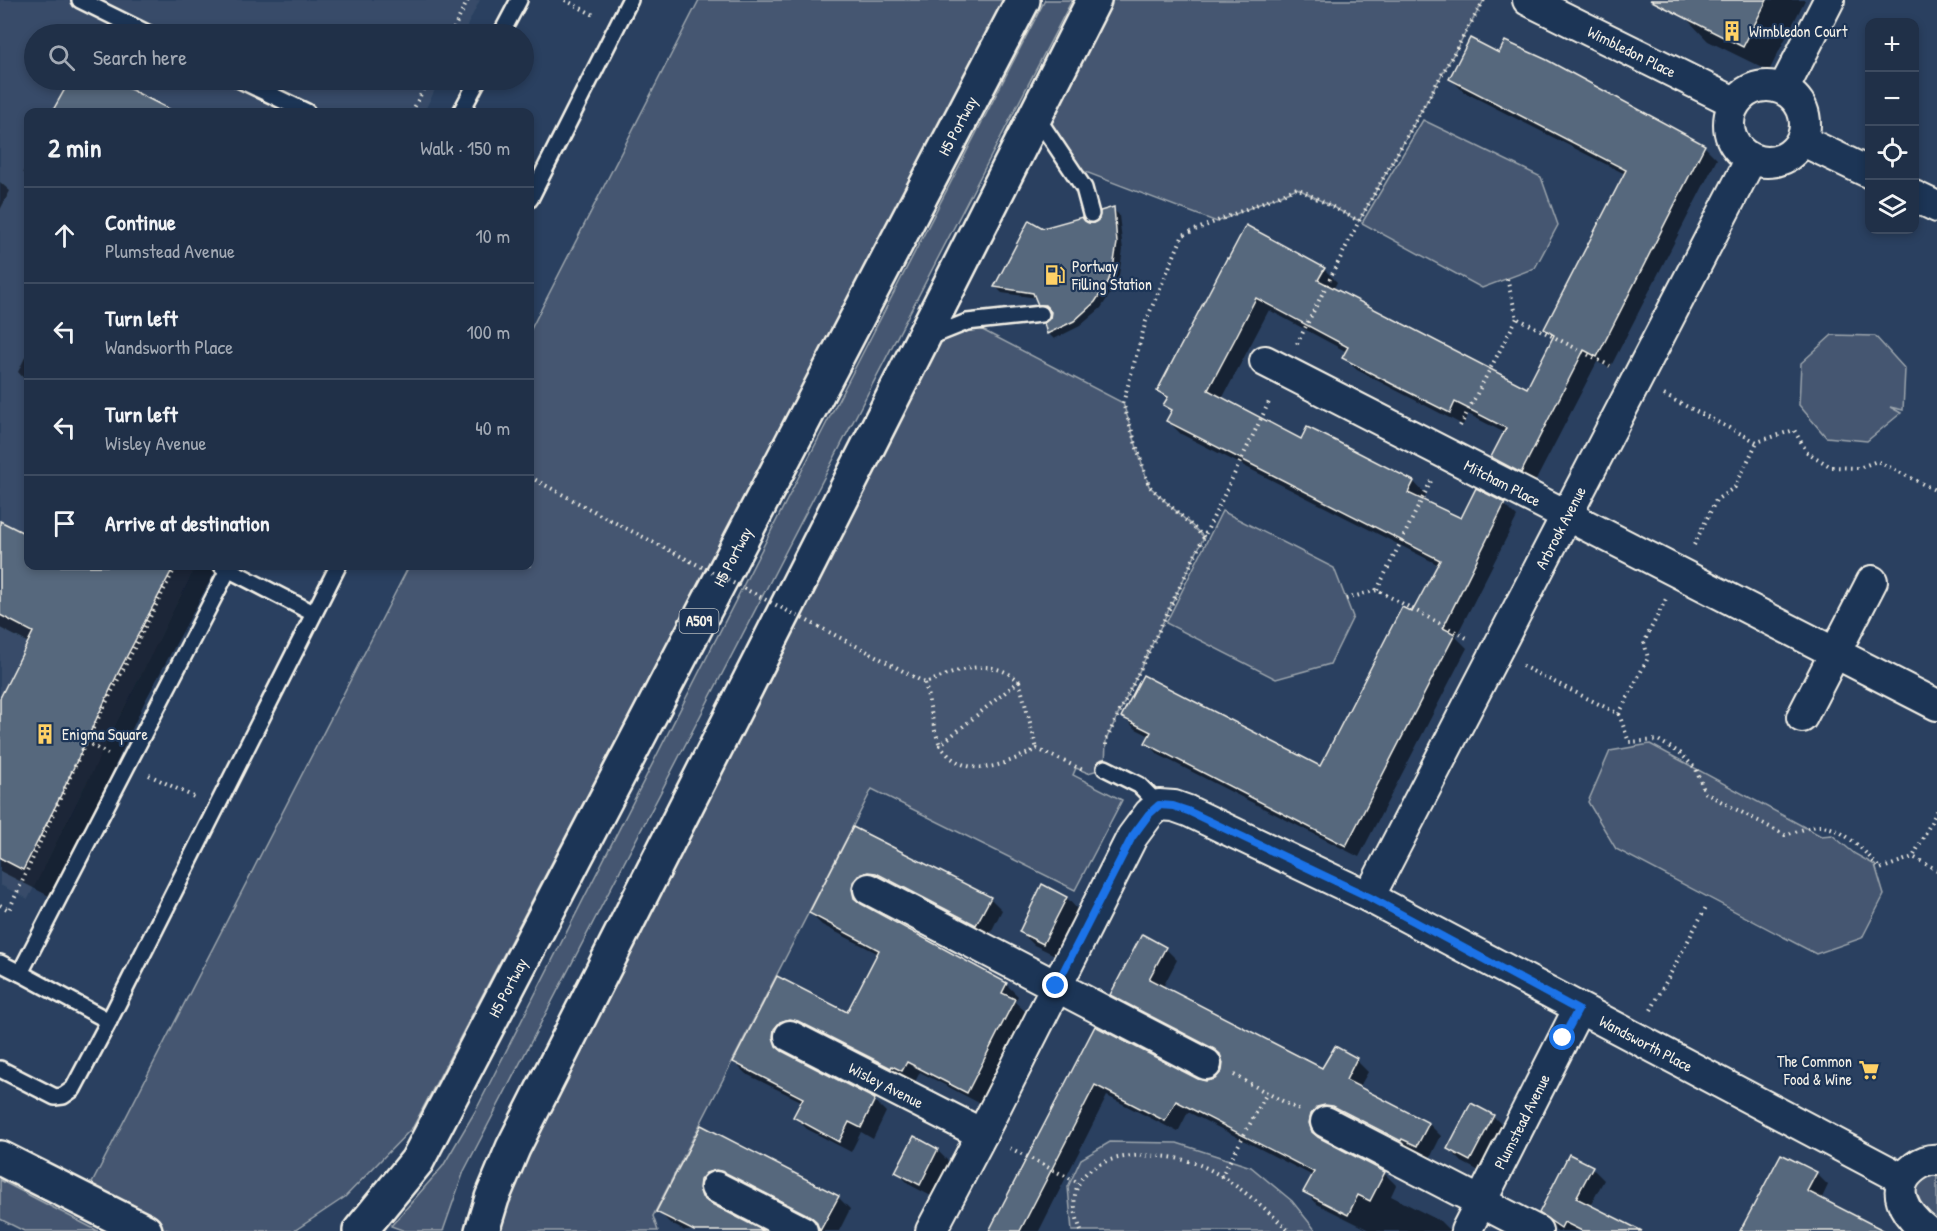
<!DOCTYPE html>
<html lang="en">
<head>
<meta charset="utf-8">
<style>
  :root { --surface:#203048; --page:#2d3c52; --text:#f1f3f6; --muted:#a2a9b4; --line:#3d4b60 }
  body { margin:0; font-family:"Patrick Hand",sans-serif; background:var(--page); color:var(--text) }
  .controls { position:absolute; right:18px; top:18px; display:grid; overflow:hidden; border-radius:12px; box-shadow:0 3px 9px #0003 }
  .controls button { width:54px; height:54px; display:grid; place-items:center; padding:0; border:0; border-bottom:2px solid var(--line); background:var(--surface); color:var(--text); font:30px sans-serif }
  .stop { position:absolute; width:18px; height:18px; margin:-14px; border:4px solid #1a73e8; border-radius:50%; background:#fff }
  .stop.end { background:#1a73e8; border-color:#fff; box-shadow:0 2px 6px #0008 }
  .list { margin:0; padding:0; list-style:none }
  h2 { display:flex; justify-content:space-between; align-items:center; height:78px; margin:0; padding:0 24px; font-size:26px }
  h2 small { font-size:20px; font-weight:400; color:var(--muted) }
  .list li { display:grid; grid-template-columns:39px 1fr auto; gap:18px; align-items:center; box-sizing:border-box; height:96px; padding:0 24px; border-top:2px solid var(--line) }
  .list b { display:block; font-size:22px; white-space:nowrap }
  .list p { margin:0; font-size:20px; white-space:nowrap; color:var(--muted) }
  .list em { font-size:20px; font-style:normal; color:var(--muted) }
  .icon { flex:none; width:33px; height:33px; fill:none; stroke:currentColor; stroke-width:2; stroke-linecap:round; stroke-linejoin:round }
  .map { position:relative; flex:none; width:1937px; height:1231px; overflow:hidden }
  .search { position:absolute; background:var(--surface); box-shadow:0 3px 9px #0003; left:24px; top:24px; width:510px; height:66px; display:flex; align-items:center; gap:15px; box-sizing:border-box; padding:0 21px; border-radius:33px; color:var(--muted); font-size:22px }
  .panel { position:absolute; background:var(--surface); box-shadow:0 3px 9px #0003; left:24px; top:108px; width:510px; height:462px; border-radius:12px }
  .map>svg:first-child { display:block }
  .built { fill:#374c69 }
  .green { fill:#445771; stroke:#9ca4ac; stroke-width:1.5 }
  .shadow { fill:#0007 }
  .building { fill:#56677d; stroke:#f4f1e8; stroke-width:1.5 }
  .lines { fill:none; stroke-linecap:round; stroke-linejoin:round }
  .service-casing { stroke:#f4f1e8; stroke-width:20 }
  .minor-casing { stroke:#f4f1e8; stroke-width:34 }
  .tertiary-casing { stroke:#f4f1e8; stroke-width:38 }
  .primary-casing { stroke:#f4f1e8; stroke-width:38 }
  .path { stroke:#f4f1e8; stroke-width:4; stroke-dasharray:1.5 4.5; stroke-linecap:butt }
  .service { stroke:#1d3557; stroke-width:15 }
  .minor { stroke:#1d3557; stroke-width:30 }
  .tertiary { stroke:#1d3557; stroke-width:33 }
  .primary { stroke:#1d3557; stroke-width:33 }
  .path-bridge { stroke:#f4f1e8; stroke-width:4; stroke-dasharray:1.5 4.5; stroke-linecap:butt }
  .route { stroke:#1a73e8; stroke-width:8 }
  .labels { text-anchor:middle; stroke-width:4.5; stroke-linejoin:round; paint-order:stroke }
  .shield { fill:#1d3557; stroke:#b4b9bc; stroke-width:1.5 }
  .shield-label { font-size:15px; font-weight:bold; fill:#f4f1e8 }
  .poi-label { font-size:16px; fill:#f4f1e8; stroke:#1d3557; text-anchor:start }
  .street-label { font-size:16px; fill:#f4f1e8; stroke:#1d3557 }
</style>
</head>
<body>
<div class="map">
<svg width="1937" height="1231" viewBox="0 0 1937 1231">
  <rect width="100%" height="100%" fill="#2a4060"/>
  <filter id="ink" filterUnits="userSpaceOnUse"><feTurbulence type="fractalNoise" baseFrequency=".0167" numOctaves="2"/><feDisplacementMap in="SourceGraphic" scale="12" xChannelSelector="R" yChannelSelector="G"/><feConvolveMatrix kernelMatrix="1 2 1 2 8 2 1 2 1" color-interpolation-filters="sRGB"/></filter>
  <g filter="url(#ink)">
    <path class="built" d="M0 0H480L463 34H34V80H440L424 112H28V566H196L28 899 0 885Z"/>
    <g class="green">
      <path d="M699 0H1005L413 1127 345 1197 294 1231H172L160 1228 88 1191 409 566H530V331Z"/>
      <path d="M1045 0H1072L464 1171 443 1231H405L391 1226 443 1166 476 1110 794 486Z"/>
      <path d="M1094 0H1484L1359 221 1297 188 1217 222 1067 165 1036 116Z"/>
      <path d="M1423 120 1541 177 1558 225 1535 268 1482 288 1362 223Z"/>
      <path d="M967 322 1123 403 1149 486 1204 537 1106 740 1105 768 1088 773 1076 768 1073 775 1122 800 1075 890 872 789 653 1216 658 1231H482L922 340Z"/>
      <path d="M1832 335 1875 336 1905 369 1903 410 1890 407 1901 413 1867 441 1826 437 1799 405 1801 363Z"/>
      <path d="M1222 511 1334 568 1353 617 1330 664 1276 679 1166 623Z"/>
      <path d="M1650 744 1821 836 1832 835 1855 854 1875 865 1884 895 1862 938 1816 954 1616 849 1588 802 1610 751Z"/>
      <path d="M1110 1142 1177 1143 1251 1167 1292 1201 1316 1231H1072L1068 1187 1081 1159Z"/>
      <path d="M1937 1153V1223L1919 1208 1914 1188Z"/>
      <path d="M0 1180 98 1231H24L0 1219Z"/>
    </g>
    <g class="shadow">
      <path d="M1691 0H1805L1769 71 1708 41 1683 15Z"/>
      <path d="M1500 55 1546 62 1705 147 1717 159 1610 368 1597 362 1534 484 1506 470 1493 457 1505 433 1468 414 1463 425 1407 396 1357 370 1344 358 1347 352 1269 310 1222 399 1302 441 1336 443 1414 482 1426 495 1423 502 1461 520 1476 490 1505 505 1517 517 1456 637 1467 648 1359 857 1159 755 1147 742 1150 736 1136 729 1123 717 1320 768 1413 614 1439 565 1181 434 1168 421 1173 412 1165 405 1168 400 1159 390 1227 260 1324 269 1337 282 1333 290 1527 390 1554 338 1545 329 1625 174 1464 92 1451 79Z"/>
      <path d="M72 80H109L172 112H54Z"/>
      <path d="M28 161V177L23 172Z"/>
      <path d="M0 182 10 191 0 210Z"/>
      <path d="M1113 209 1119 215 1123 250 1119 275 1114 288 1101 308 1080 326 1054 339 1048 333 1051 311 1045 310 1039 304 1037 298 1002 293 996 287 1043 230 1086 223 1093 225Z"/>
      <path d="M28 351V383L18 372Z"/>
      <path d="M0 522 28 537V566H84L95 571 98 566H218L144 703 86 829 51 897 0 871V701L29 643 0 628Z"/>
      <path d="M854 829 990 898 1002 910 989 936 863 902 865 908 1006 984 1018 996 1015 1002 1026 1012 979 1103 920 1072 915 1082 904 1077 903 1079 786 1041 784 1050 786 1055 874 1100 886 1112 873 1139 861 1132 851 1152 807 1129 795 1117 803 1102 746 1074 734 1062 777 978 848 1014 879 954 822 925 810 913Z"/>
      <path d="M1067 898 1079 911 1057 956 1034 945 1021 932Z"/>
      <path d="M1165 948 1177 960 1163 987 1323 1070 1336 1048 1356 1060 1368 1072 1359 1088 1429 1124 1441 1136 1430 1158 1415 1150 1413 1152 1322 1127 1321 1137 1322 1141 1384 1173 1396 1185 1391 1196 1440 1221 1450 1231H1371L1317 1204 1305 1191 1313 1176 1188 1112 1178 1132 1107 1096 1039 1231H991L1096 1028 1198 1081 1206 1083 1216 1080 1223 1072V1058L1124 1007 1112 994Z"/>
      <path d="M1472 1105 1493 1116 1506 1129 1483 1173 1462 1162 1449 1149Z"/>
      <path d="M702 1127 838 1197 850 1209 839 1231H820L819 1225 737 1183 710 1201 712 1206 761 1231H685L671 1224 658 1211Z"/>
      <path d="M937 1150 950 1163 933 1197 910 1185 897 1172Z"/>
      <path d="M1781 1156 1816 1173 1828 1185 1821 1200 1872 1231H1742Z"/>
      <path d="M1592 1168 1604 1180 1590 1206 1638 1231H1556L1554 1226 1541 1212Z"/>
    </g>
    <g class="building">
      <path d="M1650 0H1767L1743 47Z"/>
      <path d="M1470 38 1499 53 1505 41 1547 60 1705 145 1597 357 1584 350 1521 473 1491 457 1506 428 1455 402 1450 413 1392 384 1342 358 1348 347 1256 298 1235 339 1208 390 1301 439 1307 427 1336 441 1414 481 1408 493 1461 518 1476 488 1505 503 1443 628 1455 634 1346 846 1145 743 1151 732 1121 717 1143 675 1320 766 1402 607 1412 612 1440 560 1166 421 1172 410 1163 405 1168 397 1157 391 1227 258 1228 259 1246 225 1325 268 1318 280 1527 388 1554 335 1544 329 1626 170 1449 79Z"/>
      <path d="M70 80H112L175 112H52Z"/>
      <path d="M1114 207 1117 243 1113 268 1108 282 1095 302 1074 321 1047 334 1044 323 1050 318 1051 312 1045 305H1038L1033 293 994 287 1029 220 1043 228 1082 217 1085 221 1093 223 1098 220 1100 211Z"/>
      <path d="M0 521 28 535V566H174L117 675 58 801 23 870 0 858V698L33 632 0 615Z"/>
      <path d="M853 827 991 897 976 925 876 873 868 872 859 875 853 882 852 889 854 898 861 904 1007 983 1002 993 1015 999 967 1093 907 1062 902 1071 892 1066 891 1068 798 1021 789 1019 780 1022 774 1029 773 1037 776 1046 782 1051 875 1099 861 1128 849 1122 839 1142 793 1117 803 1098 733 1062 777 976 847 1012 879 950 809 913Z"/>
      <path d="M1042 884 1067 897 1043 944 1019 932Z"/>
      <path d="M1142 934 1166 947 1149 979 1322 1068 1335 1046 1357 1058 1346 1080 1429 1123 1417 1146 1402 1139 1401 1141 1333 1106 1325 1105 1317 1107 1311 1114 1309 1123 1312 1132 1318 1137 1385 1172 1370 1201 1358 1195 1348 1215 1303 1192 1314 1172 1176 1101 1165 1121 1095 1085 1020 1231H989L1095 1026 1198 1079 1206 1081 1215 1079 1222 1071 1223 1063 1220 1054 1214 1049 1110 995Z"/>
      <path d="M1471 1103 1494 1115 1470 1161 1447 1149Z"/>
      <path d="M701 1125 839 1196 820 1231 816 1221 810 1216 724 1172 716 1170 706 1173 700 1180 699 1188 702 1197 708 1202 764 1231H694L656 1212Z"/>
      <path d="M914 1136 938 1149 920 1185 895 1172Z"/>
      <path d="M1569 1154 1593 1166 1576 1198 1642 1231H1582L1564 1222 1561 1228 1539 1213Z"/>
      <path d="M1781 1154 1817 1172 1807 1191 1885 1231H1740Z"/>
    </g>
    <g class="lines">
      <g class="service-casing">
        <g id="service">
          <path d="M80 0 149 34"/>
          <path d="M501 34 519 0"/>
          <path d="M240 80 307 112"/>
          <path d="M461 112 478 80"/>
          <path d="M1036 116 1084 188 1091 214"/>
          <path d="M530 199 630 0"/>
          <path d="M927 338 967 322 1041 314"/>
          <path d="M222 566 313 613"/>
          <path d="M1105 768 1139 785 1159 805"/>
          <path d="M0 963 20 973"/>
          <path d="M109 1021 20 973 230 566"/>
          <path d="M0 1069 55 1097 63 1096 73 1089 109 1021 338 566"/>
        </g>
      </g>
      <g class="minor-casing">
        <g id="minor">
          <path id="s1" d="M1528 0 1734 102"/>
          <circle cx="1767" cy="124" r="38"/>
          <path d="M1784 88 1829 0"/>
          <path d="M1803 141 1870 173"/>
          <path d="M1914 196 1937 207"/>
          <path id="s2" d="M1265 361 1937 705"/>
          <path d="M1802 717 1872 581"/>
          <path d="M869 889 1206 1064"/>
          <path id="s3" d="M1369 897 1751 159"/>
          <path id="s4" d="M790 1036 982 1134"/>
          <path d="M1326 1122 1537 1231"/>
          <path d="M716 1187 802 1231"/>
          <path id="s5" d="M931 1231 982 1134 1132 837 1149 814 1159 805 1174 806 1188 811 1369 897 1903 1179"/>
          <path id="s6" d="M1466 1231 1578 1010"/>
          <path d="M1926 1231C1905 1214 1887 1188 1915 1167 1922 1162 1928 1159 1937 1160"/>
        </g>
      </g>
      <g class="tertiary-casing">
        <path id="tertiary" d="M0 1158 145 1231"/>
      </g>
      <g class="primary-casing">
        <g id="primary">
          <path id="s7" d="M360 1231 417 1161 1023 0"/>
          <path d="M482 1231 492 1198 513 1148 1094 0"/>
        </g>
      </g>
      <g class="path">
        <path d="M565 0 596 16"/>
        <path d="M451 34 468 0"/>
        <path d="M412 112 428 80"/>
        <path d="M1507 279 1517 318 1610 366"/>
        <path d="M1297 344 1359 221 1484 0"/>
        <path d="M1664 395 1757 442 1794 430 1807 452 1831 467 1859 468 1877 461 1937 491"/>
        <path d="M1460 426 1517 318"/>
        <path d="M530 477 610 520"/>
        <path d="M1204 537 1149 486 1123 403 1146 321 1183 235 1297 188 1359 221"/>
        <path d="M1694 545 1716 500 1735 487 1757 442"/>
        <path d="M1377 590 1431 481"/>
        <path d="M1346 599 1377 590 1467 638"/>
        <path d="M870 653 925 683C959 671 988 655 1019 681L940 745C944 750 948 756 953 759 981 778 1010 761 1037 749L1083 770"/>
        <path d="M1522 666 1619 714 1648 658 1644 642 1666 599"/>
        <path d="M1019 681 1037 749"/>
        <path d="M925 683 935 731 940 745"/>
        <path d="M1619 714 1629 742 1658 740 1680 753 1696 769 1705 793 1785 835C1796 832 1808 827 1818 826 1841 825 1867 853 1880 869L1913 857"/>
        <path d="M86 742 108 754"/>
        <path d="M1106 745V740L1270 400"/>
        <path d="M149 775 196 798"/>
        <path d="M1937 811 1913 857 1937 870"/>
        <path d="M0 905 9 910 86 742 176 566"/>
        <path d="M1651 1010 1706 907"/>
        <path d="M1234 1075 1299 1110"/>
        <path d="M1010 1148 1079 1183"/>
        <path d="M1221 1177 1267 1093"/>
        <path d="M1081 1231C1077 1220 1073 1206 1075 1195 1083 1146 1167 1151 1200 1165 1229 1177 1267 1209 1289 1231"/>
      </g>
      <use href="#service" class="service"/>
      <use href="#minor" class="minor"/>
      <use href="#tertiary" class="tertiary"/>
      <use href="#primary" class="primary"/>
      <path class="path-bridge" d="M610 520 870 653"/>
    </g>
  </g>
  <g class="lines" filter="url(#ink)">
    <path class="route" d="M1056 986 1132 837 1149 814 1159 805 1173 806 1188 811 1369 897 1578 1010 1563 1038"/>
  </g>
  <defs>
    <g id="building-bare" transform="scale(1.62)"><path d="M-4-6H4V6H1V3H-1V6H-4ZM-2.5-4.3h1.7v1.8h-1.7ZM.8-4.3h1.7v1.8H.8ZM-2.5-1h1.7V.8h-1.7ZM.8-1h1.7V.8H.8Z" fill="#ffd166" stroke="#1d3557" stroke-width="2.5" paint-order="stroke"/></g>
    <g id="fuel-bare" transform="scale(1.62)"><path d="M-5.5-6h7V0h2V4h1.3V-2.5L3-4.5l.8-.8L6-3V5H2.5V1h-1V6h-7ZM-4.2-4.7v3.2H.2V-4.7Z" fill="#ffd166" stroke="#1d3557" stroke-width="2.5" paint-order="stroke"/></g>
    <g id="supermarket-bare" transform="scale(1.62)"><path d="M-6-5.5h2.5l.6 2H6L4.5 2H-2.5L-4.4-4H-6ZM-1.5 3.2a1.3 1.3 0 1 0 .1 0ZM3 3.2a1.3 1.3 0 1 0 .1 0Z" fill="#ffd166" stroke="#1d3557" stroke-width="2.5" paint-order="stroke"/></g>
  </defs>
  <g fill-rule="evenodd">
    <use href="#building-bare" x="1732" y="31"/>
    <use href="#fuel-bare" x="1055" y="275"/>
    <use href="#building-bare" x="45" y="734"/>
    <use href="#supermarket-bare" x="1869" y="1070"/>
  </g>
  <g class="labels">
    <rect class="shield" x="679.5" y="609" width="39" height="24" rx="4.5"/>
    <g class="shield-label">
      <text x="699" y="626">A509</text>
    </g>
    <g class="poi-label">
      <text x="1749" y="37">Wimbledon Court</text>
      <text x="1072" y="272">Portway<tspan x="1072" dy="18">Filling Station</tspan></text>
      <text x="62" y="740">Enigma Square</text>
      <text x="1852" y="1067" text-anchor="end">The Common<tspan x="1852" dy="18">Food &amp; Wine</tspan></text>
    </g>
    <g class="street-label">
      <text dy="6" stroke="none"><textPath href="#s1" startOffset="116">Wimbledon Place</textPath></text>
      <text dy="6" stroke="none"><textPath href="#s7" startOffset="1258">H5 Portway</textPath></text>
      <text dy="6" stroke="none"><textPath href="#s2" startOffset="267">Mitcham Place</textPath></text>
      <text dy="6" stroke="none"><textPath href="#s3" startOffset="416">Arbrook Avenue</textPath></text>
      <text dy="6" stroke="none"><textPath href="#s7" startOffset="772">H5 Portway</textPath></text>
      <text dy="6" stroke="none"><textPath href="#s7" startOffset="286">H5 Portway</textPath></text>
      <text dy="6" stroke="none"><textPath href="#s5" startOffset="1028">Wandsworth Place</textPath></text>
      <text dy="6" stroke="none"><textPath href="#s4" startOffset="108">Wisley Avenue</textPath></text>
      <text dy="6" stroke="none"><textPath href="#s6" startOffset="123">Plumstead Avenue</textPath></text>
    </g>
  </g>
</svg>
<div class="controls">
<button>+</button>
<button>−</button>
<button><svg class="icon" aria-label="locate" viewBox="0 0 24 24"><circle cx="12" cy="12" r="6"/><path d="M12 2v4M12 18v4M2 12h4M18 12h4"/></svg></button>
<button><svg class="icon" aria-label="layers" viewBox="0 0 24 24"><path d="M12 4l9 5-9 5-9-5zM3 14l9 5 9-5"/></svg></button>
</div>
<div class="stop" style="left:1563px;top:1038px"></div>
<div class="stop end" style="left:1056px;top:986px"></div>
<div class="search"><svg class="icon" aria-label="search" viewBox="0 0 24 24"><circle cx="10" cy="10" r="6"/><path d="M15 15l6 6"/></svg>Search here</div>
<section class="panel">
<h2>2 min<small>Walk · 150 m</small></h2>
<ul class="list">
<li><svg class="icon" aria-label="ahead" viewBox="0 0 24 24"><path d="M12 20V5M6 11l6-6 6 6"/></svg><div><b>Continue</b><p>Plumstead Avenue</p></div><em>10 m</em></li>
<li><svg class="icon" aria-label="left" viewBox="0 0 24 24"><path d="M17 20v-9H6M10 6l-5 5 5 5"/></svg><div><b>Turn left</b><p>Wandsworth Place</p></div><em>100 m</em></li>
<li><svg class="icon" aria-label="left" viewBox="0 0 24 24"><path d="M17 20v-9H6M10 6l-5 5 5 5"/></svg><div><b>Turn left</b><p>Wisley Avenue</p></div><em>40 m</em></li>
<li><svg class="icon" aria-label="arrive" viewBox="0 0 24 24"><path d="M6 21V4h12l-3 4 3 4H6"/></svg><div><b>Arrive at destination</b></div></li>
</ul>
</section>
</div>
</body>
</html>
